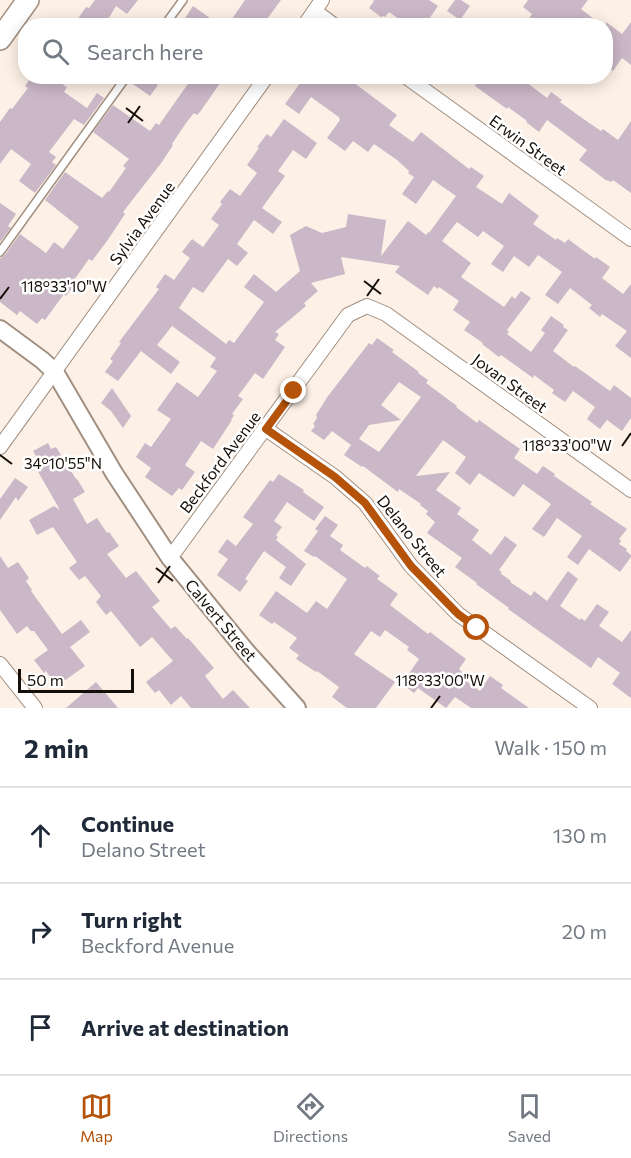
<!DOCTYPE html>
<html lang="en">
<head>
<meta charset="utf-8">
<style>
  :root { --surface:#fff; --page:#f2f2f3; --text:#1f2937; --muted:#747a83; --line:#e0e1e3; --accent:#b45309 }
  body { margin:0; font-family:Commissioner,sans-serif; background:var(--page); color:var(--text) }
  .scale { position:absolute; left:18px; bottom:15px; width:116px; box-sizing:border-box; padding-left:6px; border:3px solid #150f09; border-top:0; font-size:16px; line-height:21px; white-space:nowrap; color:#150f09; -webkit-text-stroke:4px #fff; paint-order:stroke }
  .stop { position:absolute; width:18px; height:18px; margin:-14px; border:4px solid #b45309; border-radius:50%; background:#fff }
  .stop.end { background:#b45309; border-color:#fff; box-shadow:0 2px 6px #0008 }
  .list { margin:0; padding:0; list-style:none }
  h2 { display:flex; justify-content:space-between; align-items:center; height:78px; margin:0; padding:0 24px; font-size:26px }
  h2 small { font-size:20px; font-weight:400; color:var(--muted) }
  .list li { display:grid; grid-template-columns:39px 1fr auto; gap:18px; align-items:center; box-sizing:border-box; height:96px; padding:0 24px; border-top:2px solid var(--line) }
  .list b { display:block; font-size:22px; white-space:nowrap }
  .list p { margin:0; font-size:20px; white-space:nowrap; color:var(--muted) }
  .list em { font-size:20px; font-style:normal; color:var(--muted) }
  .icon { flex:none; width:33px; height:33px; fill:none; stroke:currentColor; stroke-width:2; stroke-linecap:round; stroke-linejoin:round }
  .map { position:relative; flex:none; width:631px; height:708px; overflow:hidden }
  .search { position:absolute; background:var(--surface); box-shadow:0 3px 15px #0003; left:18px; right:18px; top:18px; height:66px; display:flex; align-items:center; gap:15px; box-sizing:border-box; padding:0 21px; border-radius:24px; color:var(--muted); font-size:22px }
  .sheet { height:366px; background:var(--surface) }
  nav { display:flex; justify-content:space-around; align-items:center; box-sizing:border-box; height:84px; border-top:2px solid var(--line); background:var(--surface); font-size:16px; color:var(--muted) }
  nav a { display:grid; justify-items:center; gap:3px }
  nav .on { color:var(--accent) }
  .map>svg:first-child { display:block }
  .building { fill:#cab7c7; fill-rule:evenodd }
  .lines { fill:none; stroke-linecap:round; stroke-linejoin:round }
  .service-casing { stroke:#a18f80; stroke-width:10 }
  .minor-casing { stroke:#a18f80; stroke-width:16 }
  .tertiary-casing { stroke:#a18f80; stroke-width:20 }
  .primary-casing { stroke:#a18f80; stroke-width:24 }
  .service { stroke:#fff; stroke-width:7 }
  .minor { stroke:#fff; stroke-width:14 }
  .tertiary { stroke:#fff; stroke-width:16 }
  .primary { stroke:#fff; stroke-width:21 }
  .route { stroke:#b45309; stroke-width:8 }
  .ticks { fill:none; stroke:#150f09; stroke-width:2 }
  .labels { text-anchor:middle; stroke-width:5; stroke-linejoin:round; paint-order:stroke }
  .street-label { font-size:16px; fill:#150f09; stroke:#fff }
  .ticks-label { font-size:15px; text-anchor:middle; fill:#150f09; stroke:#fff; stroke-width:5; stroke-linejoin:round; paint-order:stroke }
</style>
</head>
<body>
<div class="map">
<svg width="631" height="708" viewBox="0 0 631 708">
  <rect width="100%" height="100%" fill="#fdf1e7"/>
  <g class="building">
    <path d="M95 0H138L127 14 116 6 104 26H73L86 7 89 8Z"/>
    <path d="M245 0H281L262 26H227Z"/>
    <path d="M373 0H429L438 6 424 26H409L389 12 385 17 383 16 381 17 369 8 374 1Z"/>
    <path d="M455 0H461L470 6 460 20 447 11Z"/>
    <path d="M528 0H588L581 9 603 26H560L549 18 543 26H524L532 14 523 7Z"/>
    <path d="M193 6 221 26H180Z"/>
    <path d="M606 22 622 34 631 22V65L622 58 613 71 606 66Z"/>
    <path d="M32 76H69L63 85 67 87 64 92 87 108 97 93 104 98 84 125 74 119 49 152 56 157 52 162 56 165 35 193 19 181 31 164 11 149 0 164V122L10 108 12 109 28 88 25 86Z"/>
    <path d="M133 76H161L156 84 158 85 150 96 130 82Z"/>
    <path d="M196 76H225L200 112 197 115 194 113 186 123 172 144 173 145 162 162 123 212 125 214 107 241 92 261 89 259 74 280 77 282 66 296 64 294 45 320 42 318 37 324 20 311 17 315 0 302V258L5 255 20 234 46 253 54 242 63 249 79 227 45 200 65 172 102 198 108 191 109 192 126 168 123 166 129 159 93 132 113 105 150 131 156 123 159 125 190 81 191 82Z"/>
    <path d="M305 76H345L397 115 389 125 413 142 421 132 469 169 471 167 484 176 476 187 502 204 509 193 522 203 539 216 533 224 556 240 557 238 565 243 568 239 595 259 596 257 610 267 602 278 623 294 631 284V358L615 346 627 331 602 314 600 317 589 308 592 305 570 288 558 304 545 295 562 272 538 255 529 267 514 256 503 272 491 264 504 246 483 231 478 237 457 222 442 241 471 263 461 277 504 307 512 296 515 299 521 291 531 298 507 330 509 332 507 334 531 352 545 333 541 330 551 316 564 325 563 327 568 330 553 351 574 367 575 366 610 391 614 385 631 398V418L622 431 607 420 600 429 587 419 595 407 573 391 565 402 552 393 554 390 534 375 533 378 501 355 499 357 482 344 483 343 464 330 470 322 453 310 459 301 439 287 438 289 434 286 428 295 395 272 400 266 341 257 345 274 311 283 318 291 304 303 306 306 275 332 279 334 275 340 285 347 263 379 255 373 238 396 243 399 232 414 234 415 231 420H232L213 449 201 441 185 465 195 472 182 490 179 488 172 496 145 477 151 468 136 457 145 443 151 447 171 419 157 410 177 382 198 397 217 371 210 367 216 358 172 326 157 345 180 362 171 374 141 351 118 381 105 372 113 361 110 359 121 343 119 342 159 289 156 287 165 274 174 280 190 258 182 252 192 239 203 247 219 225 211 219 222 204 220 202 230 189 240 196 257 173 247 165 259 148 257 147 267 134 271 137 284 119 317 143 306 159 293 150 278 171 285 176 262 208 282 222 273 234 254 220 237 244 248 253 237 266 228 259 203 293 193 287 179 308 226 344 229 340 234 343 264 302 244 287 254 274 276 292 300 271 290 235 306 226 322 233 346 227 348 214 386 220 381 256 408 221 426 235 428 232 429 233 456 196 433 180 416 204 402 194 414 177 408 173 409 171 397 160 374 144 368 152 353 141 345 151 327 138 340 120 339 119 340 118 311 97 299 114 285 104Z"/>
    <path d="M482 76H518L547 98 551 92 562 100 560 102 582 118 601 131 603 129 618 140 631 121V193L613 180 611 182 607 180V181L579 160 587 150 547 120 539 132 526 122 527 121 508 107 507 109 475 86Z"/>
    <path d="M0 203 16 214 8 226 11 228 0 242Z"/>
    <path d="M377 338 394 350 392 352 419 372 418 373 428 380 426 383 457 406 456 407 477 423 479 420 520 449 514 458 537 474 543 466 555 474 554 476 560 480 592 502 590 504 627 529 619 539 621 541 619 544 627 549 626 551 631 555V557L620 572 589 549 578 565 567 557 582 536 557 518 544 537 532 529 551 504 523 484 514 497 479 473 470 485 455 473 466 457 443 440 416 476 450 472 436 490 461 508 457 514 479 530 472 540 491 555 505 536 517 545 499 570 502 572 500 573 511 581 510 582 531 596 534 591 547 601 568 571 578 579 560 606 580 620 581 618 585 621 597 604 609 612 599 626 622 642 631 630V698L612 684 620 673 598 657 591 668 508 609 509 608 476 584 477 583 455 567 462 558 427 533 435 522 426 514 428 511 420 505 421 504 399 489 398 492 363 466 362 467 344 455 351 445 332 431 324 440 311 431 315 426 313 424 317 418 316 415 328 396 369 343 372 345ZM399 382 421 397 379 452 359 439 369 425 401 420 381 405Z"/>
    <path d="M112 388 131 416 123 428 111 411 101 403Z"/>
    <path d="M48 443 51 449 56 447 76 479H77L85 492 73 499 87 524 97 518 107 533 109 532 119 546 107 554 126 578 136 571 160 601 152 607 171 629 175 626 187 639 188 638 214 668 205 676 223 699 233 690 250 708H191L181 696 171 705 159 690 155 693 146 682 173 661 152 637 140 647 111 611 106 615 96 602 101 596 85 576 79 580 69 568 77 562 53 527 37 535 29 520 54 506 60 510 33 463 38 459 33 451Z"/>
    <path d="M279 474 304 490 303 492 324 507 314 521 287 502 274 521 282 527 276 535 278 537 276 540 306 564 291 586 279 578 286 567 264 551 245 579 248 581 240 592 217 575 228 559 218 552 227 539 236 546 253 524 243 517 270 480 273 482Z"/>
    <path d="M15 478 28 487 18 501 16 497 0 520V499Z"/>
    <path d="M325 516 338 525 330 536 343 545 340 550 365 568 367 566 376 573 380 576 377 579 398 594 390 605 428 634 430 632 466 659 459 669 462 672 459 676 480 691 490 676 503 685 501 688 529 708H471L455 697 446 708 418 688 414 693 402 684 419 659 407 650 409 647 385 630 380 637 371 631 354 654 395 682 376 708H347L332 697 339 687 317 671 316 672 296 659 299 655 289 648 297 638 274 622 272 624 259 615 276 591 307 613 316 601 327 609 347 579 315 556 314 557 304 551 318 531 315 529Z"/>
    <path d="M0 556 8 568 18 562 29 578 26 581 32 590 31 591 62 634 81 620 90 632 70 647 85 666 57 686 46 671 44 673 34 660 48 650 34 631H31L27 626 17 634 0 610Z"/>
    <path d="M96 682 118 708H66Z"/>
  </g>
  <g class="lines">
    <g class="service-casing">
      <g id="service">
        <path d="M164 26 183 0"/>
        <path d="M0 252 127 76"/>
      </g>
    </g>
    <g class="minor-casing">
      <g id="minor">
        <path d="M315 11 335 26"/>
        <path d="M304 26 322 0"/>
        <path d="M405 76 631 239"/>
        <path d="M266 429 335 477 365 503 411 566 458 614 590 708"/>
        <path d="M0 447 267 76"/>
        <path d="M170 558 348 315 367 306 386 314 631 490"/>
        <path d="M0 664 35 708"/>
      </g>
    </g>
    <g class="tertiary-casing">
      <path id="tertiary" d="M0 329 42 360 55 372 114 473 170 558 246 651 297 708"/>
    </g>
    <g class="primary-casing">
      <path id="primary" d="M0 39 28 0"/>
    </g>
    <use href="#service" class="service"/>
    <use href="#minor" class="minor"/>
    <use href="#tertiary" class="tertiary"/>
    <use href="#primary" class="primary"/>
  </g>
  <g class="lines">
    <path class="route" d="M294 391 266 429 335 477 365 503 411 566 458 614 477 628"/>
  </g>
  <path class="ticks" d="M126 108 143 121M128 123 140 106M364 281 381 294M367 296 379 279M0 299 9 287M622 446 631 433M0 455 12 464M156 568 173 581M158 583 170 566M431 708 440 696"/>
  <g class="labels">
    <g class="street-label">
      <text transform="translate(528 145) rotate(36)" y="6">Erwin Street</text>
      <text transform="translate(142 223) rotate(-54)" y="6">Sylvia Avenue</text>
      <text transform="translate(510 383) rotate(36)" y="6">Jovan Street</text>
      <text transform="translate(220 462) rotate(-53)" y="6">Beckford Avenue</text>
      <text transform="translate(412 536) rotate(51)" y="6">Delano Street</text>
      <text transform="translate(221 620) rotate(50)" y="6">Calvert Street</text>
    </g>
  </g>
  <g class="ticks-label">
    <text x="64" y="292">118°33'10"W</text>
    <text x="567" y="451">118°33'00"W</text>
    <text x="63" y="469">34°10'55"N</text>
    <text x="440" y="686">118°33'00"W</text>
  </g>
</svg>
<div class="scale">50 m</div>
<div class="stop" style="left:477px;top:628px"></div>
<div class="stop end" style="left:294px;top:391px"></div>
<div class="search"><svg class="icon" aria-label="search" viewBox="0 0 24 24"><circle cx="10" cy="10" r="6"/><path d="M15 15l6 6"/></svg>Search here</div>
</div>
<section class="sheet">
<h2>2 min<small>Walk · 150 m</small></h2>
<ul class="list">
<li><svg class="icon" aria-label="ahead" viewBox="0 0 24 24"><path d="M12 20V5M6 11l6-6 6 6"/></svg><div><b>Continue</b><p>Delano Street</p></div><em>130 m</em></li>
<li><svg class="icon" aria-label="right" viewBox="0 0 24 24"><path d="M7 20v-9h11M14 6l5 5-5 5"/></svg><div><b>Turn right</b><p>Beckford Avenue</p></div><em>20 m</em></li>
<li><svg class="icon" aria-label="arrive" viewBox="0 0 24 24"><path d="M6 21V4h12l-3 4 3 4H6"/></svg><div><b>Arrive at destination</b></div></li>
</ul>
</section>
<nav>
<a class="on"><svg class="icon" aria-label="map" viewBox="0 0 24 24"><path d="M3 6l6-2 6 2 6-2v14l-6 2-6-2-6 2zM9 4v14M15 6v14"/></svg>Map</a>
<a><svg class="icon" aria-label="directions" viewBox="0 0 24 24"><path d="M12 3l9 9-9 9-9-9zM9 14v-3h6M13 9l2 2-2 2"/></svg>Directions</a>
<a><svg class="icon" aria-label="saved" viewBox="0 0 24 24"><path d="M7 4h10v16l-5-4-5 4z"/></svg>Saved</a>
</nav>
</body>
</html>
